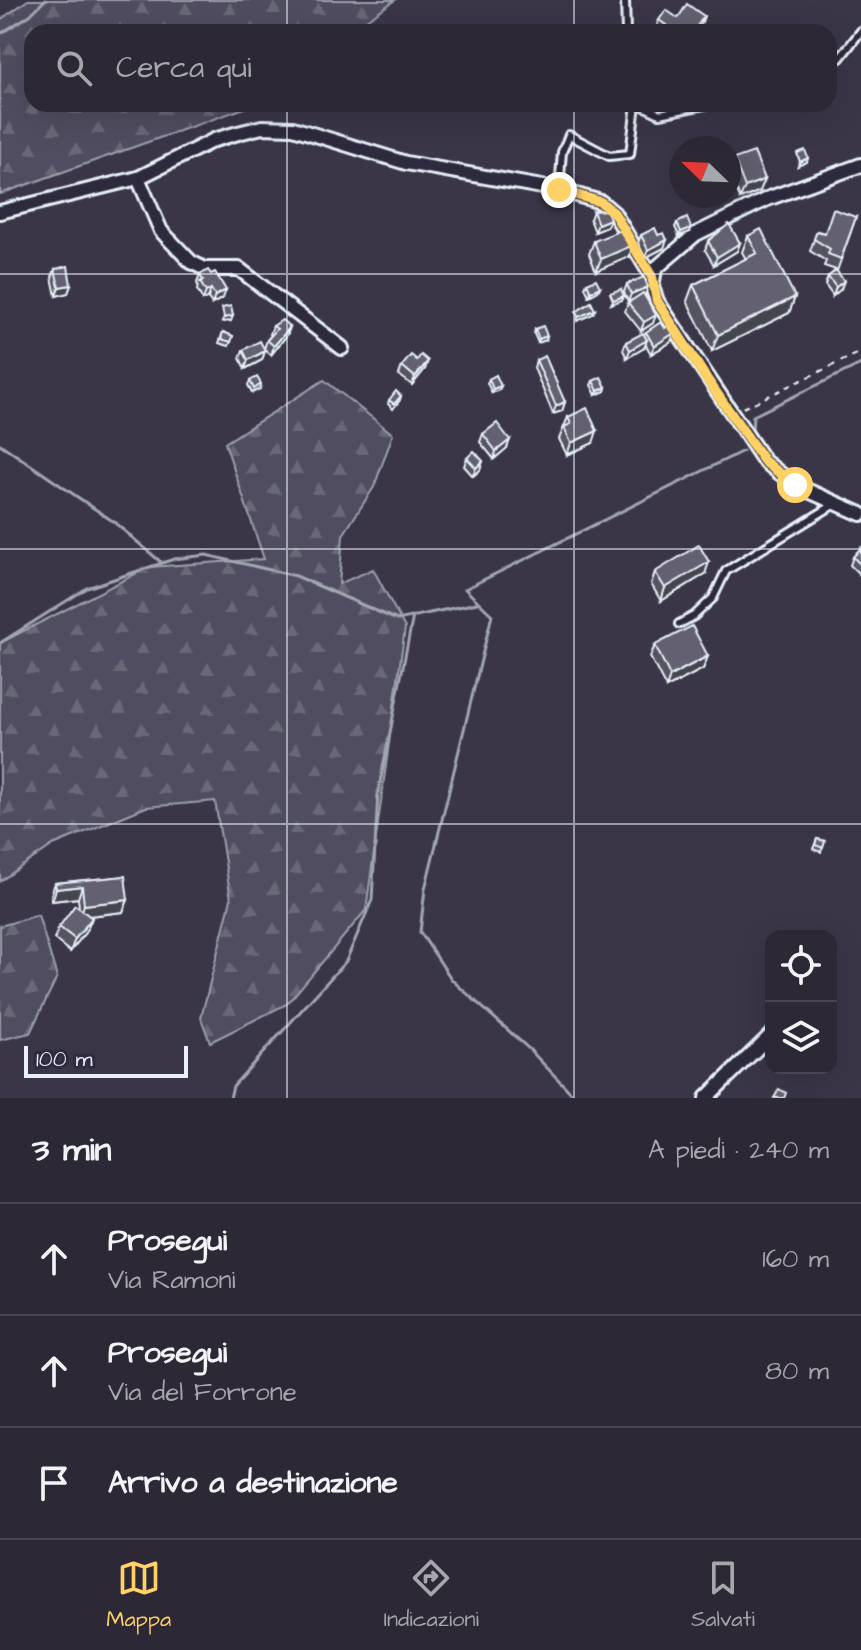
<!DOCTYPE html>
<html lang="it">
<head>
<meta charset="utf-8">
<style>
  :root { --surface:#2c2836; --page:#34303e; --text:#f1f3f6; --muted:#a6a6ad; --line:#484451; --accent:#ffd166 }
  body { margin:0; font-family:"Architects Daughter",sans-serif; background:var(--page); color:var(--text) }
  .controls { position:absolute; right:24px; bottom:24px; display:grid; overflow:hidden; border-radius:16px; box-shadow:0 8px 32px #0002 }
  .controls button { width:72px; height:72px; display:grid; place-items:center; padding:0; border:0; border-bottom:2px solid var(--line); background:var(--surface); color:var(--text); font:40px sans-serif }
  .compass { position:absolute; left:669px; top:136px; width:72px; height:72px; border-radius:50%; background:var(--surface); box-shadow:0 8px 32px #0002; rotate:293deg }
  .scale { position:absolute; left:24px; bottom:20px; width:164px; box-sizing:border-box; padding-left:8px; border:4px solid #e8f1f8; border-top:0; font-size:22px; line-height:28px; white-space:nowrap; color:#e8f1f8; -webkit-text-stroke:6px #2f2a3d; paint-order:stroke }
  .stop { position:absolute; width:24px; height:24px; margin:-18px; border:6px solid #ffd166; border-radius:50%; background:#fff }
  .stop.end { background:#ffd166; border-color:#fff; box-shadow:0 2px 8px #0008 }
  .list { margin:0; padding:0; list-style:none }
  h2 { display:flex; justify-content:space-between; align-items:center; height:104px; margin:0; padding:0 32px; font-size:34px }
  h2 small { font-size:26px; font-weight:400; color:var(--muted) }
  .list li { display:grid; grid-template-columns:52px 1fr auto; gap:24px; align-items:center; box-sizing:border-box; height:112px; padding:0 32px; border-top:2px solid var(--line) }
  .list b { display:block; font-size:30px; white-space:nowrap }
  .list p { margin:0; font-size:26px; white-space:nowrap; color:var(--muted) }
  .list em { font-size:26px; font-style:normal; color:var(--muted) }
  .icon { flex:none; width:44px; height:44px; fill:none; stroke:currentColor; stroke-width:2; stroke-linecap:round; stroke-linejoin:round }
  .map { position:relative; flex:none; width:861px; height:1098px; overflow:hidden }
  .search { position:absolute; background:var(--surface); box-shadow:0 8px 32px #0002; left:24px; right:24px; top:24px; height:88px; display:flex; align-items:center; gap:20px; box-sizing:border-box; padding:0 28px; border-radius:24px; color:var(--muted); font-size:30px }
  .sheet { height:440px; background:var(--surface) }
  nav { display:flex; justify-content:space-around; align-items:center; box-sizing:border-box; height:112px; border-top:2px solid var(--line); background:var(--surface); font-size:22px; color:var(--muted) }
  nav a { display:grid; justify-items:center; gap:4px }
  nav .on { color:var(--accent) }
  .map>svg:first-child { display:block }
  .forest { fill:url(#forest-firs); stroke:#9ca0ac; stroke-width:2 }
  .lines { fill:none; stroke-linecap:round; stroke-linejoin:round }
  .stream { stroke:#a2a6b1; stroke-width:3 }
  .service-casing { stroke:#e8f1f8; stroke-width:12 }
  .minor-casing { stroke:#e8f1f8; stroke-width:18 }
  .path { stroke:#e8f1f8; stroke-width:2; stroke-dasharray:6 6; stroke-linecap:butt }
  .service { stroke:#2f2a3d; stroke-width:6 }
  .minor { stroke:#2f2a3d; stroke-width:12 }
  .wall { fill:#555361; stroke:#e8f1f8; stroke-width:2 }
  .shaded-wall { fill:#45444f; stroke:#e8f1f8; stroke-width:2 }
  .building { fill:#636171; stroke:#e8f1f8; stroke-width:2 }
  .route { stroke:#ffd166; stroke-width:10 }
  .grid { fill:none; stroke:#e8f1f8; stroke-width:2; stroke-opacity:0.55 }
</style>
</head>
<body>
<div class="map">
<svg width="861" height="1098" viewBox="0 0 861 1098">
  <defs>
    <pattern id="forest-firs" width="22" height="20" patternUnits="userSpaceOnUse" patternTransform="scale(2)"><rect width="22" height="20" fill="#504e5f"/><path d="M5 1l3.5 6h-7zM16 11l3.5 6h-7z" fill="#696877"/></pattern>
  </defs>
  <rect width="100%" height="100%" fill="#3a3648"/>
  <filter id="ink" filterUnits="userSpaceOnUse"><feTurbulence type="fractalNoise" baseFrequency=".0125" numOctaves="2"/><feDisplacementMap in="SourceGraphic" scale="16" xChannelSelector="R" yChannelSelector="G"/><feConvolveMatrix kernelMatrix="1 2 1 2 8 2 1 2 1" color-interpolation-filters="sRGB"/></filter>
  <g filter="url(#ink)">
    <g class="forest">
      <path d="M28 0H395L349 32H32V104H256L0 194V20Z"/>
      <path d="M324 380 393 434 374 487 343 535 339 584 373 569 405 628 366 910 287 1004 210 1042 201 1018 231 899 215 801 146 807 53 845 0 881V643L149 567 264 559 225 443Z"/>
      <path d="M38 915 57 977 30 1033 0 1040V926Z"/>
    </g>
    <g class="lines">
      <g class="stream">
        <path d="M0 34 30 15 45 0"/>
        <path d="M759 443 752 430 753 416 861 364"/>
        <path d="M0 444 114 522 162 563"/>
        <path d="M0 643 87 588 174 559 206 555 296 576 397 620 477 603"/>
        <path d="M230 1098 233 1086 346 961 372 900 378 793 413 616"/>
        <path d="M576 1098 529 1049 452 980 420 932 425 889 492 615 465 589 743 451"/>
      </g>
      <g class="service-casing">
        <g id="service">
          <path d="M625 0 626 32"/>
          <path d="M829 64 840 58 861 31"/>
          <path d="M639 104 660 114 709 104"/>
          <path d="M559 189 562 152 569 135 609 156 630 154 636 104"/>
          <path d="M679 624 694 616 713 598 726 571 835 504"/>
        </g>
      </g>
      <g class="minor-casing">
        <g id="minor">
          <path d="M861 165 767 199 696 234 655 269 652 287 657 301 764 461 795 485 861 514"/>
          <path d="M138 178 161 231 191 262 205 269H239L342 348"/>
          <path d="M0 212 138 178 214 140 238 133 262 127 293 128 406 163 559 190 601 202 614 213 652 277"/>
          <path d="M706 1098 771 1035"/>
        </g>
      </g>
      <path class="path" d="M743 408 861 352"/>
      <use href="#service" class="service"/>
      <use href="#minor" class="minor"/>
    </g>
    <g class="wall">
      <path d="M678 18 700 28 697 32H655L659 20Z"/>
      <path d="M734 159 760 191 740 199 730 172Z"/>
      <path d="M706 196H727L711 207Z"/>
      <path d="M593 211 607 227 595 232 590 219Z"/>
      <path d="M856 217 837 271 841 289 833 296 825 285 828 277 836 270 824 266 826 261 810 251 817 231 824 233Z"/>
      <path d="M677 223 690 232 679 236 675 227Z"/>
      <path d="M641 235H658L664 248 645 258 638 243Z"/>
      <path d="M748 236 795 297 789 313 712 351 687 301 693 285 746 259 742 252Z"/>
      <path d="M594 241 633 245 629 257 596 271 589 254Z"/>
      <path d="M708 241 740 243 737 251 714 265 705 250Z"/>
      <path d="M55 269 71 285 68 293 56 296 52 277Z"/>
      <path d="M200 275 223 298 212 304 208 298 203 300 197 290 198 285 197 283Z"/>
      <path d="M587 283 600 287 598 291 589 296 585 287Z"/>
      <path d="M627 284 645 295 644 296 653 323 641 331 625 311 628 303 631 301 628 302 624 292Z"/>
      <path d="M273 326 290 327 287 335 271 355 264 349 267 340 271 335 270 334Z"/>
      <path d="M665 328 674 333 671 342 651 354 646 345 644 348 627 358 623 350 626 342 644 335 646 332Z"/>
      <path d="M535 329 546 340 538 343 534 334Z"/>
      <path d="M223 332 233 336 229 346 219 343Z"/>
      <path d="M243 350 265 351 262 360 245 369 240 358Z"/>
      <path d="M536 360 565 402 562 411 553 414 534 368Z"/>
      <path d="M402 366 425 369 412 385 399 375Z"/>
      <path d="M489 379 499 390 492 393 487 383Z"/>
      <path d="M250 381 261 384 260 389 252 393 248 385Z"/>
      <path d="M593 381 606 387 605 391 596 395 591 385Z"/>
      <path d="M401 396 400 400 393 409 388 404 389 400Z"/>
      <path d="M568 417 593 443 567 455 559 439Z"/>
      <path d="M483 434 507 448 494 459 480 442Z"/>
      <path d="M467 458 483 461 480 470 473 476 464 466Z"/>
      <path d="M861 548V576L850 565 853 557Z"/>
      <path d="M655 572 705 574 661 601 651 584Z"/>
      <path d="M655 645 708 656 703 669 666 688 650 657Z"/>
      <path d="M817 839 825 841 821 852 813 849Z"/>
      <path d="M125 876 123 912 89 916 87 930 70 952 54 939 59 927 79 908 78 898 52 901 51 895 55 883Z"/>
      <path d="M771 1042V1057L766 1052Z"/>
    </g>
    <g class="shaded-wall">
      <path d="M704 16 700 28 697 32H693Z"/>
      <path d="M808 158 807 162 798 166 800 162Z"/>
      <path d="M765 179 760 191 740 199 745 187Z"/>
      <path d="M719 196H727L711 207 714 199Z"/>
      <path d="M610 219 607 227 595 232 598 224Z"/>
      <path d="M691 228 690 232 679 236 681 232Z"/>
      <path d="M667 240 664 248 645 258 648 250Z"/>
      <path d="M740 243 737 251 714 265 717 257Z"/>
      <path d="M633 245 629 257 596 271 601 259Z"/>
      <path d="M844 281 841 289 833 296 836 287Z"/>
      <path d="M71 285 68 293 56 296 59 287Z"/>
      <path d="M600 287 598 291 589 296 591 292Z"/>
      <path d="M648 287 645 295 628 302 631 294Z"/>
      <path d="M211 289 208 298 203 300 206 292Z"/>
      <path d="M226 290 223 298 212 304 215 296Z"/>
      <path d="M624 296 622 300 611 304 613 300Z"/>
      <path d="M795 297 789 313 712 351 718 335Z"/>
      <path d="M595 310 593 314 577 321 578 317Z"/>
      <path d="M656 315 653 323 641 331 644 322Z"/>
      <path d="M233 316 231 321 222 322 224 318Z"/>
      <path d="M290 327 287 335 271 355 274 346Z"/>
      <path d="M674 333 671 342 651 354 654 346Z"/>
      <path d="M547 336 546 340 538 343 539 339Z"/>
      <path d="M647 340 644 348 627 358 630 350Z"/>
      <path d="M265 351 262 360 245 369 248 360Z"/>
      <path d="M428 361 425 369 412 385 415 377Z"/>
      <path d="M501 386 499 390 492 393 493 389Z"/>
      <path d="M606 387 605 391 596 395 598 391Z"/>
      <path d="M565 402 562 411 553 414 556 406Z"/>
      <path d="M597 431 593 443 567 455 571 443Z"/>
      <path d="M510 440 507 448 494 459 496 451Z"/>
      <path d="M483 461 480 470 473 476 476 468Z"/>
      <path d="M709 562 705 574 661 601 665 588Z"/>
      <path d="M708 656 703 669 666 688 670 676Z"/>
      <path d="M82 886 78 898 52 901 56 889Z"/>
      <path d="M128 900 123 912 80 917 84 905Z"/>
      <path d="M92 918 87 930 70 952 75 939Z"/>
    </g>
    <g class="building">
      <path d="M687 4 704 16 693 32H676L659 20 666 10 678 18Z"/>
      <path d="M805 150 808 158 800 162 797 153Z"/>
      <path d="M754 152 765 179 745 187 734 159Z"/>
      <path d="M833 209 856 217 841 259 828 254 830 249 814 239 817 231 825 233Z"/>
      <path d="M607 210 610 219 598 224 593 211Z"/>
      <path d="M687 218 691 228 681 232 677 223Z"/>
      <path d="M729 224 740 243 717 257 708 241Z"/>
      <path d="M626 228 633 245 601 259 594 241Z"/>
      <path d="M655 228 658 235 664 233 667 240 648 250 641 235Z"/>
      <path d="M761 229 795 297 718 335 693 285 757 253 748 236Z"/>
      <path d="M68 266 71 285 59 287 55 269Z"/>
      <path d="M208 270 211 274 215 272 226 290 215 296 211 289 206 292 200 282 203 280 200 275Z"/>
      <path d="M836 270 844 281 836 287 828 277Z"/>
      <path d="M644 277 648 287 631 294 627 284Z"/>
      <path d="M596 279 600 287 591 292 587 283Z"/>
      <path d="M621 289 624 296 613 300 610 293Z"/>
      <path d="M643 293 656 315 644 322 628 303Z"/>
      <path d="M591 302 595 310 578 317 576 312Z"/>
      <path d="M231 306 233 316 224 318 222 308Z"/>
      <path d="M282 320 290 327 274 346 267 340 277 329 273 326Z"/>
      <path d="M661 322 665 328 669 325 674 333 654 346 646 332Z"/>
      <path d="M543 326 547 336 539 339 535 329Z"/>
      <path d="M223 332 233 336 231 342 221 339Z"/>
      <path d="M643 333 647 340 630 350 626 342Z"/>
      <path d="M260 341 265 351 248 360 243 350Z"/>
      <path d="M411 355 417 360 421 355 428 361 415 377 402 366Z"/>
      <path d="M545 356 565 402 556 406 536 360Z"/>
      <path d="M496 375 501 386 493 389 489 379Z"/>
      <path d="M257 377 261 384 254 389 250 381Z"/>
      <path d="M601 377 606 387 598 391 593 381Z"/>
      <path d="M396 391 401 396 394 404 389 400Z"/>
      <path d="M587 408 597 431 571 443 564 427 571 424 568 417Z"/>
      <path d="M497 423 510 440 496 451 483 434Z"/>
      <path d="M474 451 483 461 476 468 467 458Z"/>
      <path d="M699 545 709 562 665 588 655 572Z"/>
      <path d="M861 548V565L853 557Z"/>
      <path d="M692 626 708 656 670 676 655 645Z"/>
      <path d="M817 839 825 841 823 848 815 845Z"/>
      <path d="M125 876 128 900 84 905 82 886 56 889 55 883Z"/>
      <path d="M75 905 92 918 75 939 59 927Z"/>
      <path d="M779 1089 786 1093 784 1098H774Z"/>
    </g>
  </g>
  <g class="lines" filter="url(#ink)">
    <path class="route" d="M559 190 601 202 614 213 652 277 657 301 704 375 764 461 795 485"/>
  </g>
  <path class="grid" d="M287 0V32M574 0V32M287 104V1098M574 104V1098M0 274H861M0 549H861M0 824H861"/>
</svg>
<div class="controls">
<button><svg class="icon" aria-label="locate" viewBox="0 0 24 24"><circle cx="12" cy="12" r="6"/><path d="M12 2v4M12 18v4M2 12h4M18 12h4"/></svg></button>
<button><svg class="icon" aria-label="layers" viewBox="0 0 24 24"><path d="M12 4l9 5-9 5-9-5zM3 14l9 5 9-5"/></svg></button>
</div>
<svg class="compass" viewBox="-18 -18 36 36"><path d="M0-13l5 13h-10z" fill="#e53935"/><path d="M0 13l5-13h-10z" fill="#a6a6ad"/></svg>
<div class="scale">100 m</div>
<div class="stop" style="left:795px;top:485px"></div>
<div class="stop end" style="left:559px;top:190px"></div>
<div class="search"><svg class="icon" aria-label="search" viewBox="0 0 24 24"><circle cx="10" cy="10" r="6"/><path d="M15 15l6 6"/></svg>Cerca qui</div>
</div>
<section class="sheet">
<h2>3 min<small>A piedi · 240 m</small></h2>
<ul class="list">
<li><svg class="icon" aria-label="ahead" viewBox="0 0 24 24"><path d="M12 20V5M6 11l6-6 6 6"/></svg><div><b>Prosegui</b><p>Via Ramoni</p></div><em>160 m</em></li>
<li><svg class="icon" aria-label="ahead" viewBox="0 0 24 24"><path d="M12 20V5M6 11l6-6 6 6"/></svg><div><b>Prosegui</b><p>Via del Forrone</p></div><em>80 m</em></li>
<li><svg class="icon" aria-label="arrive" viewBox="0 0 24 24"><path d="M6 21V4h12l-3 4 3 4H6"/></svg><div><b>Arrivo a destinazione</b></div></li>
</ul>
</section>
<nav>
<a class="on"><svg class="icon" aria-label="map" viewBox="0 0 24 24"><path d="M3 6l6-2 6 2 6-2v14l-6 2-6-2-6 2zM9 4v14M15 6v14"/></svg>Mappa</a>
<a><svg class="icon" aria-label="directions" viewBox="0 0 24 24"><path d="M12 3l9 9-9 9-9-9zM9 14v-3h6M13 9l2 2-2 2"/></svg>Indicazioni</a>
<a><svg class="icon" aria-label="saved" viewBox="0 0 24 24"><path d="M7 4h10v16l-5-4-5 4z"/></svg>Salvati</a>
</nav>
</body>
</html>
